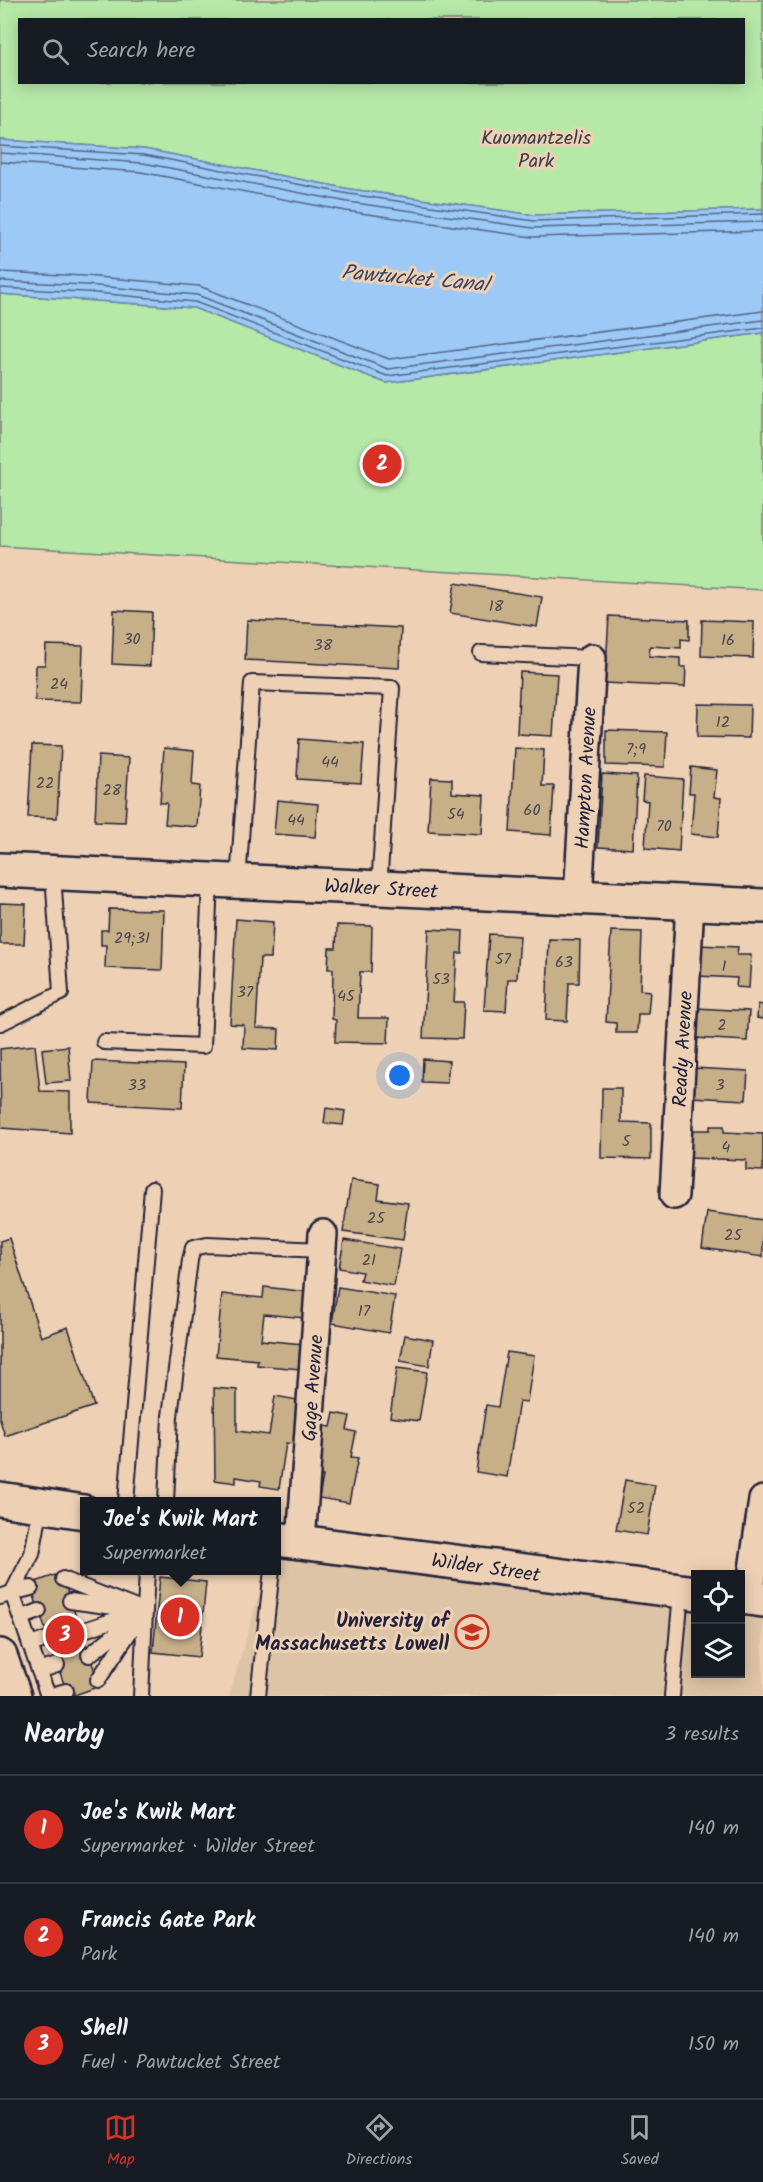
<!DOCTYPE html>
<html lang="en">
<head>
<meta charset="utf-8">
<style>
  :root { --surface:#171b24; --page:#242831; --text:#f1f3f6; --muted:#9ea1a6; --line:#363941; --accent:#d93025 }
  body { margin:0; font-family:Kalam,sans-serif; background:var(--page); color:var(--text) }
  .controls { position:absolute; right:18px; bottom:18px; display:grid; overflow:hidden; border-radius:0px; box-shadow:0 3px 15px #0003 }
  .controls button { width:54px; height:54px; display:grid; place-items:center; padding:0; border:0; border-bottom:2px solid var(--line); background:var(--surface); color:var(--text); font:30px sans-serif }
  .you { position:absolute; left:400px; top:1076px; width:21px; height:21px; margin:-15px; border:4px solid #fff; border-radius:50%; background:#1a73e8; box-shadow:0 0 0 9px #1a73e833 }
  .badge { display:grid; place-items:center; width:39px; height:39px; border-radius:50%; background:var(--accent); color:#fff; font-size:20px; font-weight:700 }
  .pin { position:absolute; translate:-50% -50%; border:3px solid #fff; box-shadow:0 2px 6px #0006 }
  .popup { position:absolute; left:80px; top:1497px; width:201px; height:78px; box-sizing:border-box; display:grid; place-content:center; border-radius:0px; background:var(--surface); filter:drop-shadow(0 2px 4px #0005); font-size:20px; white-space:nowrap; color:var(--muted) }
  .popup b { font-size:22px; color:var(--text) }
  .popup::after { content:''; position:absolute; left:50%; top:100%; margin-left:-12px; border:12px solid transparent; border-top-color:var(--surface) }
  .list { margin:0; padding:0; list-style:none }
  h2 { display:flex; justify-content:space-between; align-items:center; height:78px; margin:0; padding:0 24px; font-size:26px }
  h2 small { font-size:20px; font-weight:400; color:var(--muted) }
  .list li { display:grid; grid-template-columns:39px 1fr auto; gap:18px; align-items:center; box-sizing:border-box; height:108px; padding:0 24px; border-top:2px solid var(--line) }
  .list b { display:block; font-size:22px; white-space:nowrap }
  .list p { margin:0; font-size:20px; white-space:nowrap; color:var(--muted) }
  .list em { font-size:20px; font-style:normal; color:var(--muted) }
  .icon { flex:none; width:33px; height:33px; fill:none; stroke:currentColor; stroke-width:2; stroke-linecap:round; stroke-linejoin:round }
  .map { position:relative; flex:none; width:763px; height:1696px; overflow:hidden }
  .search { position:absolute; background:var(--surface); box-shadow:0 3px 15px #0003; left:18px; right:18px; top:18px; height:66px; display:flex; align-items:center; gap:15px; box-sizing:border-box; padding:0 21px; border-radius:0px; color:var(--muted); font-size:22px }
  .sheet { height:402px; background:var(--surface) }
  nav { display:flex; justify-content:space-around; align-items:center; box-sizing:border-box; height:84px; border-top:2px solid var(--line); background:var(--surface); font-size:16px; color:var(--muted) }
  nav a { display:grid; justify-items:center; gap:3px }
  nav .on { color:var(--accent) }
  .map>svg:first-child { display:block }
  .built { fill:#dec4a6 }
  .green { fill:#b6e8a8; stroke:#6c8572; stroke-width:1.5; fill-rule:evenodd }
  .water { fill:#9cc9f6; stroke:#6b86ab; stroke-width:1.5 }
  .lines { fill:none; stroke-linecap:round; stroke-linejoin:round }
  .shore { stroke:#536586; stroke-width:1.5 }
  .building { fill:#c7af88; stroke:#22223b; stroke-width:1.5 }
  .lane-casing { stroke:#22223b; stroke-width:18 }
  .street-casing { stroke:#22223b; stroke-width:32 }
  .secondary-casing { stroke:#22223b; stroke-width:38 }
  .primary-casing { stroke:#22223b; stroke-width:38 }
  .lane { stroke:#eed1b5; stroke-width:14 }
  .street { stroke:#eed1b5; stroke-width:27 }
  .secondary { stroke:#eed1b5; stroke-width:33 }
  .primary { stroke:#eed1b5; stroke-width:33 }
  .labels { text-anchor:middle; stroke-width:6; stroke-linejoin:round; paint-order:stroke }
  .number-label { font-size:16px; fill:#4b454e }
  .park-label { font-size:20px; fill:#38404b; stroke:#eed1b5 }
  .street-label { font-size:20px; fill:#22223b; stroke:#eed1b5 }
  .poi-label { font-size:20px; font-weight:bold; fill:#22223b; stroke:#eed1b5; text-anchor:end }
  .water-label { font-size:21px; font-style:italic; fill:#3a4360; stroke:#eed1b5 }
</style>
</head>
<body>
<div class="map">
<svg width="763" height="1696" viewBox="0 0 763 1696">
  <rect width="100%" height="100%" fill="#eed1b5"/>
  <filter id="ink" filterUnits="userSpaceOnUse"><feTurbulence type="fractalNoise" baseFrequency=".0167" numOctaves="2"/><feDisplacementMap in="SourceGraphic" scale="12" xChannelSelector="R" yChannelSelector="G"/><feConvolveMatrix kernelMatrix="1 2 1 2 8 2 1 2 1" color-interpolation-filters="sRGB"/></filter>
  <g filter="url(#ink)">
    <path class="built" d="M276 1539 695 1581 696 1674H740L741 1588 763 1554V1696H229L266 1571 276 1570Z"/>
    <g class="green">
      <path d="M0 0H763V209L534 215 350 189 144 149 0 140ZM20 20H744V82H20Z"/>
      <path d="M0 294 194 308 386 383 763 333V590L0 546Z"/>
    </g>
    <path class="water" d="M0 140 144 149 350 189 534 215 763 209V333L386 383 194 308 0 294Z"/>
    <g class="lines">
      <g class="shore">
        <path d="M0 146 144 155 349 194 534 221 763 214"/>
        <path d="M0 153 143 163 348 202 533 228 763 222"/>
        <path d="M0 162 141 172 346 211 532 237 763 231"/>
        <path d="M0 272 86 276 199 286 389 359 763 311"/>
        <path d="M0 281 86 285 197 295 388 369 763 320"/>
        <path d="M0 288 85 292 195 302 387 376 763 328"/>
      </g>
    </g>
    <g class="building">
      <path d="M455 583 542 597 537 627 450 613Z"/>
      <path d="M114 610 152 612 150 666 112 664Z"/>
      <path d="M609 616 689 620V640L681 639V648L650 646 649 656 680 658V667H686L685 687 605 683Z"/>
      <path d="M247 620 401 628 399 668 245 660Z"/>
      <path d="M702 620 754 622 753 658 701 656Z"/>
      <path d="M46 645 83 646 81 702 35 701 36 665H45Z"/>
      <path d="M520 672 557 674 553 736 517 734Z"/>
      <path d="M698 704 750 705 749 738 697 737Z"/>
      <path d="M606 730 667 732 665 767 606 765Z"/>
      <path d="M299 739 364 744 361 783 297 779Z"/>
      <path d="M32 745 61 746 57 818 28 817Z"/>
      <path d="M164 748 194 751 192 785 200 786 197 827 165 824 167 803H160Z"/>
      <path d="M515 748 544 750 542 786H554L551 835 510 832Z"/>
      <path d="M98 756 129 758 125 822 95 821Z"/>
      <path d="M691 767 717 770 714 797 721 798 718 837 691 834 694 793H689Z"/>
      <path d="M602 774 637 776 633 849 598 847Z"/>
      <path d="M644 776 683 779 679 851 645 848 648 801 642 800Z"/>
      <path d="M431 778 452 779V793L484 795 482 834 428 831Z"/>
      <path d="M277 800 318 804 315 837 274 834Z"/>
      <path d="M0 903 26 904 24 944H0Z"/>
      <path d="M109 909 164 910 162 970 105 968 106 945H101V930H108Z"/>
      <path d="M236 919 273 922 271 958H260L256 1028 279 1029 278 1050 243 1048 244 1025 230 1024Z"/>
      <path d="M337 925 372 926 371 972H360L358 1018H389L388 1043 335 1042 336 1020 332 1019 333 969H328L329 948H336Z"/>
      <path d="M429 929 463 931 462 953H457L454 1002H464L462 1039 423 1038Z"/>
      <path d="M611 931 642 932 640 990 650 991 648 1014H638L637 1033H616V1023L606 1022Z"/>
      <path d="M489 934 520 936 517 979H508L506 1011 484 1010Z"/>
      <path d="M549 939 580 940 579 983H569L567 1021 546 1020Z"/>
      <path d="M699 945 738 947 737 955H751L749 988 736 987 737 978 698 976Z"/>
      <path d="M758 1004 763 1005V1019L757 1018Z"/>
      <path d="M696 1008 749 1011 747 1041 694 1038Z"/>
      <path d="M35 1045 40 1091 70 1092V1133L1 1128 0 1049Z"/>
      <path d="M68 1046 71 1081 46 1083 42 1049Z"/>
      <path d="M423 1059 449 1061 447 1083 422 1082Z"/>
      <path d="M93 1061 184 1065 182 1108 91 1103Z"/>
      <path d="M693 1068 748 1071 746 1100 691 1097Z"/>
      <path d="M602 1088H621V1122L651 1123V1159L601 1158Z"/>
      <path d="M326 1108 345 1111 343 1125 324 1123Z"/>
      <path d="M710 1126H724V1132L763 1134V1171L746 1170V1160L689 1158 690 1130H710Z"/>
      <path d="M351 1180 380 1184 378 1199 408 1203 403 1240 343 1232Z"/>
      <path d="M707 1212 763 1220V1257L702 1248Z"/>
      <path d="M9 1238 41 1337 68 1327 94 1406 5 1436 0 1420V1241Z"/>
      <path d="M344 1240 400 1249 394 1286 360 1280 362 1272 339 1268Z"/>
      <path d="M264 1287 308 1292 305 1318 264 1314 261 1340 303 1344 300 1369 257 1365 258 1360 216 1356 222 1294 263 1298Z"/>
      <path d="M338 1287 395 1296 389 1333 332 1323Z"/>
      <path d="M405 1335 433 1340 429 1366 400 1361Z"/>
      <path d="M507 1352 534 1356 527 1402 519 1401 507 1477 476 1472 486 1405 498 1407Z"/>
      <path d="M397 1368 427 1372 419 1421 390 1417Z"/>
      <path d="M214 1388 237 1390V1431L269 1435 275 1396 298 1400 294 1430 299 1431 297 1444 286 1443 279 1489 260 1486 261 1481 236 1477V1483L215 1480Z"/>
      <path d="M334 1413 350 1416 347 1430 356 1432 351 1457 358 1458 349 1503 319 1498 323 1476 315 1474 324 1426 331 1427Z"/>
      <path d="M625 1480 655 1485 647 1535 616 1530Z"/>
      <path d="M61 1573 100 1686 72 1696H68L30 1584Z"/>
      <path d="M160 1577 206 1582 199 1657 153 1652Z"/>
    </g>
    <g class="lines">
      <g class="lane-casing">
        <g id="lane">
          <path d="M481 653 592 658"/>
          <path d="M238 882 252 683 392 688 379 888"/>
          <path d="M1 1023 61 993 53 873"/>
          <path d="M104 1042 203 1046 210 880"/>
          <path d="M126 1502 152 1189"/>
          <path d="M166 1502 170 1416 190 1260 193 1248 207 1245 322 1250"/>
          <path d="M63 1579 144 1611"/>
          <path d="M12 1593 32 1554 41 1506"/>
          <path d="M12 1593 31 1588"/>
          <path d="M0 1597 12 1593 48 1696 66 1691"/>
          <path d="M70 1601 121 1608"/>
          <path d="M21 1618 39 1611"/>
          <path d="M81 1631 136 1613"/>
          <path d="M30 1645 48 1639"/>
          <path d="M89 1655 133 1620"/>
          <path d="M39 1671 57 1665"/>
          <path d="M98 1680 143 1612"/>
          <path d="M141 1696 147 1570"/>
          <path d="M258 1696 272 1570"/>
          <path d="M672 1696 681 1592"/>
        </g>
      </g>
      <g class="street-casing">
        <g id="street">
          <path d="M578 898 592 658"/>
          <path d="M674 1195 690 903"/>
          <path d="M301 1542 323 1234"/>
          <path d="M749 1598 763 1500"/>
        </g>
      </g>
      <g class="secondary-casing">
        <g id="secondary">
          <path d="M0 870 763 906"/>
          <path d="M0 1499 84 1512"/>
          <path d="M276 1539 696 1593"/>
          <path d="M740 1597 763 1600"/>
        </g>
      </g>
      <g class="primary-casing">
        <path id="primary" d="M0 1656 14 1696"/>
      </g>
      <use href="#lane" class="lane"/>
      <use href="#street" class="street"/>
      <use href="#secondary" class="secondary"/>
      <use href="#primary" class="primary"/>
    </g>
  </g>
  <defs>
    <g id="university-ring" transform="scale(1.725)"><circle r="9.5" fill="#eed1b5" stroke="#c8321e" stroke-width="1.5"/><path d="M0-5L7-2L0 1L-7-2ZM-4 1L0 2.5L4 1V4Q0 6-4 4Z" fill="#c8321e"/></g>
  </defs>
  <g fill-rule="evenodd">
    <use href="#university-ring" x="472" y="1632"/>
  </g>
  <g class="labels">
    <g class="number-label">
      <text x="496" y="611">18</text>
      <text x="132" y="644">30</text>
      <text x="728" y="645">16</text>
      <text x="323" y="650">38</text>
      <text x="59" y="689">24</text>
      <text x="723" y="727">12</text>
      <text x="636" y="754">7;9</text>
      <text x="330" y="767">44</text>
      <text x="45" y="788">22</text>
      <text x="112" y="795">28</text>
      <text x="532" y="815">60</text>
      <text x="456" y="819">54</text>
      <text x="296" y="825">44</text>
      <text x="664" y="831">70</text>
      <text x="132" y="943">29;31</text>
      <text x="503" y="964">57</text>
      <text x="564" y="967">63</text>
      <text x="724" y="971">1</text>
      <text x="441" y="984">53</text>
      <text x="245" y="997">37</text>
      <text x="346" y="1001">45</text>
      <text x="722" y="1030">2</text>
      <text x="137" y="1090">33</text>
      <text x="720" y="1090">3</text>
      <text x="626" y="1146">5</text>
      <text x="726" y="1152">4</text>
      <text x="376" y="1223">25</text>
      <text x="733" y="1240">25</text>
      <text x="369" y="1265">21</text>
      <text x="364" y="1316">17</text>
      <text x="636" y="1513">52</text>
    </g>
    <g class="park-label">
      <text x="536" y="144">Kuomantzelis<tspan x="536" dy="23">Park</tspan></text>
    </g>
    <g class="street-label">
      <text transform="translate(585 778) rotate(-87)" y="7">Hampton Avenue</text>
      <text transform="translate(381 888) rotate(3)" y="7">Walker Street</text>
      <text transform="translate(682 1049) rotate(-87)" y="7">Ready Avenue</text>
      <text transform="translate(312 1388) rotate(-86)" y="7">Gage Avenue</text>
      <text transform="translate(486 1567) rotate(8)" y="7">Wilder Street</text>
    </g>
    <g class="poi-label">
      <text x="449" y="1627">University of<tspan x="449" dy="23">Massachusetts Lowell</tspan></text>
    </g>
    <g class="water-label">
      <text transform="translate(415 278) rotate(5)" y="7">Pawtucket Canal</text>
    </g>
  </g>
</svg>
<div class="controls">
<button><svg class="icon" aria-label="locate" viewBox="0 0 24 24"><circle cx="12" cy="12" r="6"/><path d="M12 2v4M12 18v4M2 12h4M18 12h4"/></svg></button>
<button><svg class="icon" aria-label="layers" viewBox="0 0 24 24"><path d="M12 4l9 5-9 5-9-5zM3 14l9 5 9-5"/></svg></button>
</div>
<div class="you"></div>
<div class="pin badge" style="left:180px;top:1617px">1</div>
<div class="popup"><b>Joe's Kwik Mart</b>Supermarket</div>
<div class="pin badge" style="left:382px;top:464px">2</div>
<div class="pin badge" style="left:65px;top:1635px">3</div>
<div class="search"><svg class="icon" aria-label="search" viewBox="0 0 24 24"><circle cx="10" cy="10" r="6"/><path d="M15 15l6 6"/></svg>Search here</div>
</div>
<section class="sheet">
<h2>Nearby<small>3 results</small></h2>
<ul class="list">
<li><span class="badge">1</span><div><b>Joe's Kwik Mart</b><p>Supermarket · Wilder Street</p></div><em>140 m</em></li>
<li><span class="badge">2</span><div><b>Francis Gate Park</b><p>Park</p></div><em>140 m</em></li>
<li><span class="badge">3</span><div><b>Shell</b><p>Fuel · Pawtucket Street</p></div><em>150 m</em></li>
</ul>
</section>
<nav>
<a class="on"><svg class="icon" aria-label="map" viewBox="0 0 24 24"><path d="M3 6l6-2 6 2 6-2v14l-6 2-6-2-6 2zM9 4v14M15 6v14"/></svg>Map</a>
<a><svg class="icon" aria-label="directions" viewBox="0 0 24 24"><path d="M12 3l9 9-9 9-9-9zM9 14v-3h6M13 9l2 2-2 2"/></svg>Directions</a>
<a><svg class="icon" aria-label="saved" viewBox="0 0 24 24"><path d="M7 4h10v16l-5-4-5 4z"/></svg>Saved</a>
</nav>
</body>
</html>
